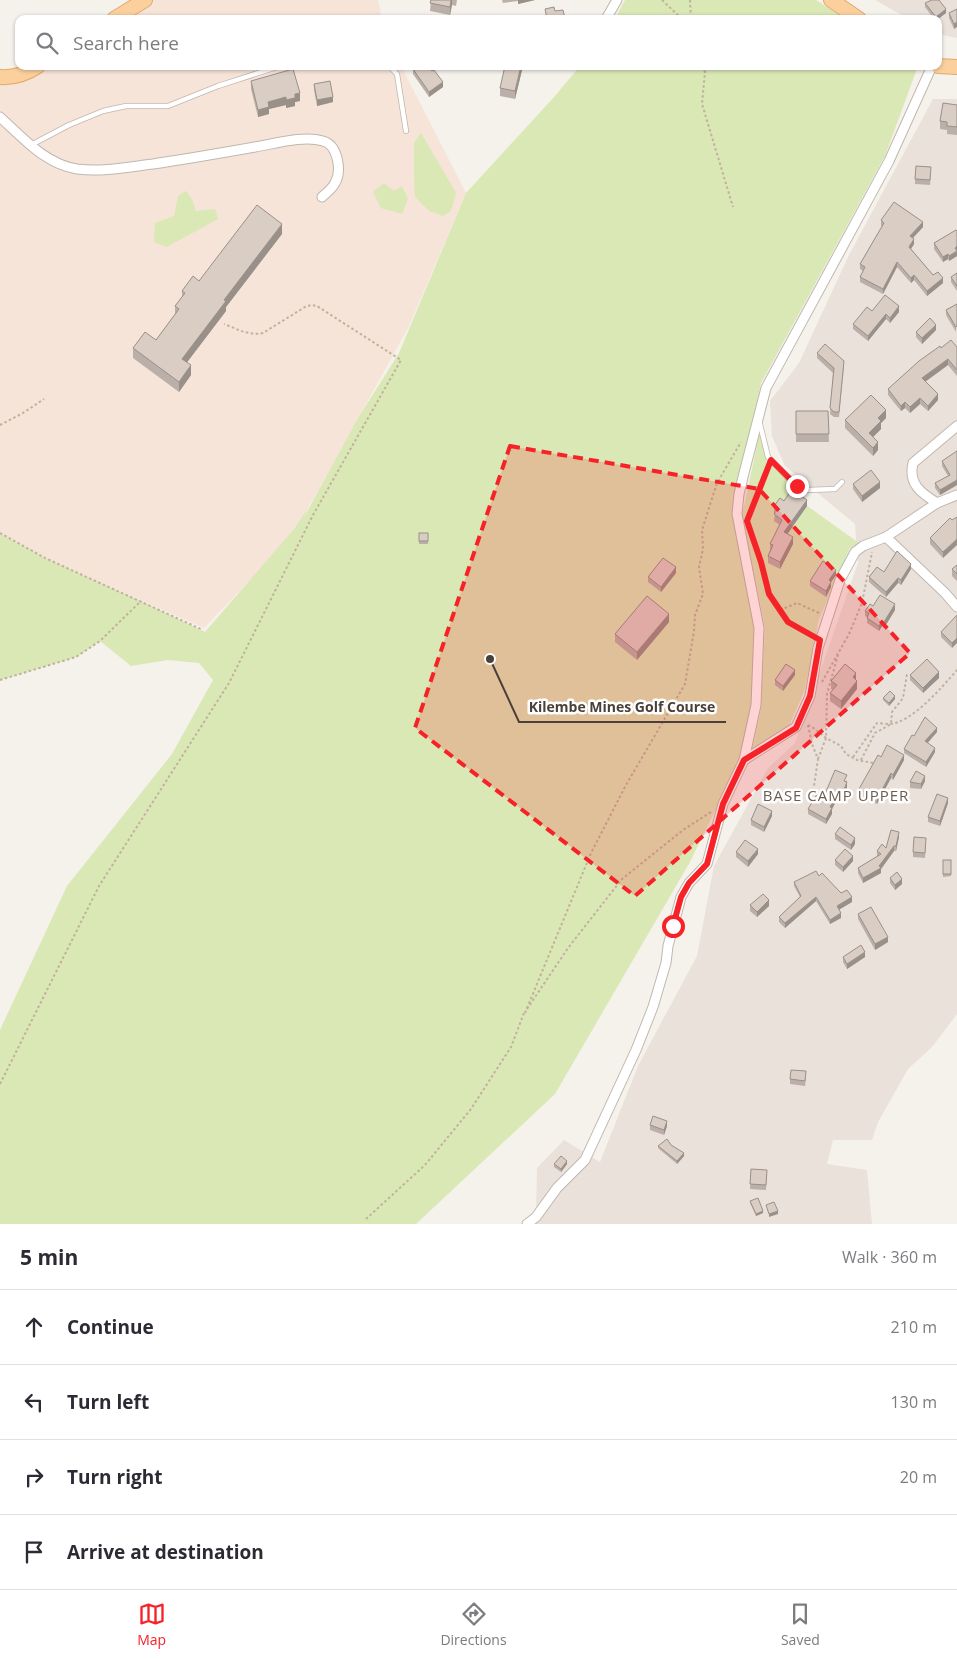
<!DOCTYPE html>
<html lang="en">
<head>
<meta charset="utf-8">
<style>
  :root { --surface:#fff; --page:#f2f2f3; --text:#2b2b33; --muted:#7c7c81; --line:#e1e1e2; --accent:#f62228 }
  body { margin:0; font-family:"Open Sans",sans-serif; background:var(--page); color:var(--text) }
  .stop { position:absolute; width:15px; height:15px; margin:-11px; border:4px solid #f62228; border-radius:50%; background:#fff }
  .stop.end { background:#f62228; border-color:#fff; box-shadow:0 1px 5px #0008 }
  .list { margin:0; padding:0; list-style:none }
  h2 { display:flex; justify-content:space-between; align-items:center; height:65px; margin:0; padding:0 20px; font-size:21px }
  h2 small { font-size:16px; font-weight:400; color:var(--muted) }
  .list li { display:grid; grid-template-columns:32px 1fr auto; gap:15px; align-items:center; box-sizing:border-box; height:75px; padding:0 20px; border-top:1px solid var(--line) }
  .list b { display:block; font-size:19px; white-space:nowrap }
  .list em { font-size:16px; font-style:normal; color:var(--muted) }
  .icon { flex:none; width:28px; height:28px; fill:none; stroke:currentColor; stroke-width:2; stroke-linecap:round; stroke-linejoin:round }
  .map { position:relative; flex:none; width:957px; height:1224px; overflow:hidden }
  .search { position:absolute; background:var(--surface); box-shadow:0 1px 4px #0004; left:15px; right:15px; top:15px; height:55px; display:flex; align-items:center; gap:12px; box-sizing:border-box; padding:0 18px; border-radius:10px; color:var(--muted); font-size:19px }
  .sheet { height:365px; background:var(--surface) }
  nav { display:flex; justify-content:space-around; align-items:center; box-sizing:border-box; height:70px; border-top:1px solid var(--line); background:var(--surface); font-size:14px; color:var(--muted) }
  nav a { display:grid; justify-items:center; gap:2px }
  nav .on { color:var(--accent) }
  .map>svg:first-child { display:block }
  .residential { fill:#e9e1da }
  .commercial { fill:#f6e4d8 }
  .green { fill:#dae8b5 }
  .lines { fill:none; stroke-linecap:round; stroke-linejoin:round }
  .service-casing { stroke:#c1b7ae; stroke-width:6 }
  .minor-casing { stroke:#c1b7ae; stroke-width:11 }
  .primary-casing { stroke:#e2aa6c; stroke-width:16 }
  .path { stroke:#c2b09f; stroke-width:2; stroke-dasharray:2.5 2.5; stroke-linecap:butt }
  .service { stroke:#fff; stroke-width:4.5 }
  .minor { stroke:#fff; stroke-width:9 }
  .primary { stroke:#fcd09d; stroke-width:14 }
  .wall { fill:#bbb0a9 }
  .shaded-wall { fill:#999089 }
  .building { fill:#dacdc4; stroke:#999089 }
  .route { stroke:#f62228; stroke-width:6 }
  .marked { fill:#f62228; fill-opacity:0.2; stroke:#f62228; stroke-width:4; stroke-dasharray:10 6; stroke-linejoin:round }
  .labels { text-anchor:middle; stroke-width:5; stroke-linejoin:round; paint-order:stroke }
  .quarter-label { font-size:15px; letter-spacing:1px; fill:#6c5c50; stroke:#fff }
  .leader { fill:none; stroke:#4a4039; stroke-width:2 }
  .callout-dot { fill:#4a4039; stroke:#fff; stroke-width:2 }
  .callout-label { font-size:14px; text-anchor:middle; font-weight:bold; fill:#4a4039; stroke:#fff; stroke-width:5; stroke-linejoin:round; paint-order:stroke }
</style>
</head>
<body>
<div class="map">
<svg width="957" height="1224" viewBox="0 0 957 1224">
  <rect width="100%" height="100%" fill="#f5f1eb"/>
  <g class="residential">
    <path d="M875 0H957V38L938 34V19H909Z"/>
    <path d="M933 99H957V1014L932 1047 908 1069 878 1122 872 1140H833L827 1164 867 1170 872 1224H522L536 1216 537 1168 564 1140 600 1162 638 1066 697 956 714 866 768 768 795 743 858 563 855 524 785 466 772 436 770 401 799 363 849 255Z"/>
  </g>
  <g class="commercial">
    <path d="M149 0H378L382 19H117Z"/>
    <path d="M38 66H401L466 193 408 328 317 493 294 529 258 572 204 628 45 558 0 533V84Z"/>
  </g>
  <g class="green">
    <path d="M625 0H816L846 19H615Z"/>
    <path d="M580 66H918L885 156 761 383 732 513 753 616 756 637 754 694 750 718 736 768 690 862 555 1094 416 1224H0V1030L67 886 172 754 213 680 199 663 168 660 131 666 100 641 76 657 0 680V533L45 558 141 601 205 632 294 529 309 506 303 519 358 418 399 353 466 193 555 96Z"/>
    <path d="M421 133 456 193 451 211 443 216 429 211 415 197 414 179V143Z"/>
    <path d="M384 183 394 191 402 186 408 199 402 214 381 208 373 192Z"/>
    <path d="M186 191 192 199 196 211 215 209 218 219 167 247 154 242 155 223 174 216 178 196Z"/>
    <path d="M761 426 771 461 797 486 789 493 859 543 850 548 818 622 816 638 804 692 796 710 786 732 752 750 761 710 765 627 742 516Z"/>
  </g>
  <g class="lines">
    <g class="service-casing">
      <g id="service">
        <path d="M389 66 397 74 406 131"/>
        <path d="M31 145 69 125 103 111 126 106H168L218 86 280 66"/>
        <path d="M759 420 768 457 787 477 797 486 808 490 835 489 842 482"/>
      </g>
    </g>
    <g class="minor-casing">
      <g id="minor">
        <path d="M606 19 617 0"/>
        <path d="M0 117C23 138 45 164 77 169 103 172 128 167 153 164 187 159 221 153 255 147 274 144 303 135 323 141 338 145 342 171 335 183 332 189 326 193 322 197"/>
        <path d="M957 426 913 463C908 484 921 493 937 503L957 495"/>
        <path d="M886 537 945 593 957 607"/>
        <path d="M744 760 796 727 810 696 818 648 840 580 855 552 863 546 886 537 937 503"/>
        <path d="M527 1224 536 1217 557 1188 585 1160 636 1050 653 1007 666 963 668 946 681 897 689 883 707 864 723 804 744 760 756 705 759 628 737 514 739 494 744 473 766 388 889 161 932 66"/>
      </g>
    </g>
    <g class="primary-casing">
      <g id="primary">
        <path d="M831 0 859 19"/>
        <path d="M114 19 145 0"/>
        <path d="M938 66 957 67"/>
        <path d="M0 77C14 78 26 74 38 66"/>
      </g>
    </g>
    <g class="path">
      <path d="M662 0 682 19"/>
      <path d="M690 0 691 19"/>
      <path d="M702 66 705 72 702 104 733 207"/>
      <path d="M0 425 23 413 44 399"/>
      <path d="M748 519 768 467"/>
      <path d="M0 533 45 558 203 630"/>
      <path d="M752 535 769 594 788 622 812 635"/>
      <path d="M780 610 797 603 819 613"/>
      <path d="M0 680 76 657 100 641 141 601"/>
      <path d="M822 682 849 634 862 603 872 552"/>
      <path d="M808 725 812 744 818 759 813 793"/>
      <path d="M808 725 815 729 826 738 841 746 846 754 857 760 873 763"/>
      <path d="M853 757 877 723C880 723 885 724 889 724 912 723 942 687 957 670"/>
      <path d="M818 759 826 738 827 694 838 655"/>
      <path d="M861 760 875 733 891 724 892 712 903 698 907 674"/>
      <path d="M527 1009 568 948 622 879 683 830 711 812"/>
      <path d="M525 1013 591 853 626 785 685 684 694 631 695 615 703 594 699 567 703 549 702 530 717 483 741 442"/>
      <path d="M0 1084 99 886 229 683 313 515 401 360 317 306 311 305 305 307 263 333C249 336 237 329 224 324"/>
      <path d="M366 1219 425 1165 471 1109 511 1047 524 1013"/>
    </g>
    <use href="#service" class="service"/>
    <use href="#minor" class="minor"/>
    <use href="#primary" class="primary"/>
  </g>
  <g class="wall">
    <path d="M431 0H457L456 6 452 5 450 15 430 11Z"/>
    <path d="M502 0H535L518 4V1L503 3Z"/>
    <path d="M925 3 946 13 938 19H934L925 7Z"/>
    <path d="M957 9 954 29 949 18V13Z"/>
    <path d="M522 66V70L515 99 500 96V88Z"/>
    <path d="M413 69 432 71 443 87 429 97 413 74Z"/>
    <path d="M251 81 300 101 295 102V106L286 108V105L269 109V114L258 117 251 89Z"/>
    <path d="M314 84 333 102 317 106 314 90Z"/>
    <path d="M957 105V135L947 134V130L940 129V121Z"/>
    <path d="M931 173 930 185 915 184V179Z"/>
    <path d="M881 220 923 227 913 238 914 244 911 249 933 275 943 283 927 296 914 280 911 283 897 267 883 294 860 282V277L863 271 860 269V264L882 226H881Z"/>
    <path d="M957 231V256L949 261 948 259 943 262 934 249V243Z"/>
    <path d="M282 234 226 307V311L187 362 191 375 179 392 133 358V348L156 340 175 314V306L182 297V291Z"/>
    <path d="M957 273V291L951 282V277Z"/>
    <path d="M957 304 956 332 946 315V310Z"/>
    <path d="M872 311 899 312 890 323 886 319 868 341 853 329V324Z"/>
    <path d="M936 330 922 344 916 337V332Z"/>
    <path d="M957 347V376L948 365 925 382 938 400 928 411 920 404 910 413 905 408 901 411 888 395V389L941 348Z"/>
    <path d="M817 353 844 366 839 417H834L830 414 833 373 817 358Z"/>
    <path d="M796 411H828L829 442H796Z"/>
    <path d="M886 418 881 423V429L873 437 878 450 873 456 845 428V420Z"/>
    <path d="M942 461 957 485 940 495 935 488V483L948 476 942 466Z"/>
    <path d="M853 484 880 488 862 502 853 489Z"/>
    <path d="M784 501 807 506 787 534 793 544 780 569 768 563V556L770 550V544L780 525 774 521 775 514 774 513V506Z"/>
    <path d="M952 520 943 558 930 544V538Z"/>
    <rect x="419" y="533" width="9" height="11"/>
    <path d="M957 565V581L952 576V569Z"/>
    <path d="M911 569 901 585 898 583 886 597 869 582V577L884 572Z"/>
    <path d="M676 573 661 592 648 582V577Z"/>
    <path d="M836 575 831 582V587L826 597 810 586V581Z"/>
    <path d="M873 606 895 610 884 628 882 626 879 631 867 623V617L865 616V611Z"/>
    <path d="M957 615 952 648 941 637V632Z"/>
    <path d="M669 622 637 660 615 642V634Z"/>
    <path d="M795 675 783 691 775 685V680Z"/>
    <path d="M910 675 939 678 923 693 910 680Z"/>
    <path d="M856 680 857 689 841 709 830 701V693L833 690 831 689V681Z"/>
    <path d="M883 698 895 699 889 706 883 700Z"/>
    <path d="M937 732 927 743 935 752 926 767 904 753V749L914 736Z"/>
    <path d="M881 757 904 760 893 780 891 778 877 804 859 795V789Z"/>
    <path d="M847 780 846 782 847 788 843 797 839 796 832 809V814L826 824 808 814V809L825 794Z"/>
    <path d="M925 781 921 789 910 788V782Z"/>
    <path d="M948 803 940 826 928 822V817Z"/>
    <path d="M772 816 764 832 751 825V820Z"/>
    <path d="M835 834 855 844 851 850 835 839Z"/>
    <path d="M899 837 896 851H894L881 869V873L863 883 858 873V868L878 857 877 856V851L886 848Z"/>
    <path d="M926 843 925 858 913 857V852Z"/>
    <path d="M736 852 758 854 748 867 736 857Z"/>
    <path d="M835 860 853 861 843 872 835 865Z"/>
    <path d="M943 860H951V876L943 877Z"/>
    <path d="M819 876 852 902 839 909 841 918 830 924 816 901 785 928 779 922V917L800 897 794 886V882Z"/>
    <path d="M890 878 902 884 895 890 890 883Z"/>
    <path d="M750 905 769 906 757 917 750 911Z"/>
    <path d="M858 914 888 942 875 950 858 919Z"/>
    <path d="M843 957H865L847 969 843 962Z"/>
    <path d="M806 1077 805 1086 790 1084V1079Z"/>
    <path d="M650 1125 667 1126 664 1135 650 1130Z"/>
    <path d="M658 1146 684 1156 677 1164 658 1148Z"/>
    <path d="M554 1164H567L561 1172 554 1167Z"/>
    <path d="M751 1169 767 1176 766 1190 750 1189Z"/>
    <path d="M750 1201 763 1213 756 1216 750 1203Z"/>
  </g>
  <g class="shaded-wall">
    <path d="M451 0H452V5L450 15V7Z"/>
    <path d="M518 0H535L518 4Z"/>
    <path d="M946 9V13L938 19H936V17Z"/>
    <path d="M957 22V27L954 29V24Z"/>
    <path d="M521 66H522V70L515 99V91Z"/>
    <path d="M443 82V87L429 97V92Z"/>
    <path d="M300 93V101L295 102V106L286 108V100L295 94Z"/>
    <path d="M286 97V105L269 109V114L258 117V110L268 102Z"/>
    <path d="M333 97V102L317 106V100Z"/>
    <path d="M923 222V227L910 241V236Z"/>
    <path d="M282 224V234L226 307V311L182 369V359L224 300Z"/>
    <path d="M914 239V244L909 252V247Z"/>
    <path d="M957 246V256L949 261V256L955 248Z"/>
    <path d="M948 254V259L943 262V257Z"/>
    <path d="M897 262V267L883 294V289Z"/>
    <path d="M914 275V280L911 283V278Z"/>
    <path d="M943 278V283L927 296V291Z"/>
    <path d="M899 306V312L890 323V318Z"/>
    <path d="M886 314V319L868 341V336Z"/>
    <path d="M936 325V330L922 344V338Z"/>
    <path d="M948 359V365L922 384V378Z"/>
    <path d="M191 365V375L179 392V382Z"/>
    <path d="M938 394V400L928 411V406Z"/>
    <path d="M920 398V404L910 413V407Z"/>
    <path d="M905 402V408L901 411V406Z"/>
    <path d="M886 410V418L881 423V429L869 441V433L878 418Z"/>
    <path d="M878 442V450L873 456V448Z"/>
    <path d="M957 480V485L940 495V490Z"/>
    <path d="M880 482V488L862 502V496Z"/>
    <path d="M807 500V506L784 539V532Z"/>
    <path d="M793 537V544L780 569V562Z"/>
    <path d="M957 539V545L943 558V552Z"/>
    <path d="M911 564V569L901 585V580Z"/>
    <path d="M676 567V573L661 592V587Z"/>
    <path d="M836 570V575L829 585V580Z"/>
    <path d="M898 578V583L886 597V592Z"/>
    <path d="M831 582V587L826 597V591Z"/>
    <path d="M895 604V610L884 628V622Z"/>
    <path d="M669 614V622L637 660V652Z"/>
    <path d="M882 621V626L879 631V626Z"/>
    <path d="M957 638V643L952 648V643Z"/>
    <path d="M795 670V675L783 691V686Z"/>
    <path d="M939 672V678L923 693V688Z"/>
    <path d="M856 673V681L853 677Z"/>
    <path d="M857 681V689L841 709V701Z"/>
    <path d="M895 696V699L889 706V703Z"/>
    <path d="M937 728V732L925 746V741Z"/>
    <path d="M935 748V752L926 767V762Z"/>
    <path d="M904 755V760L893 780V775Z"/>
    <path d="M891 773V778L877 804V799Z"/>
    <path d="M925 776V781L921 789V784Z"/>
    <path d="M847 782V788L843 797V792Z"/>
    <path d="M839 791V796L832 809V814L826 824V819L830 807Z"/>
    <path d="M948 798V803L940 826V821Z"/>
    <path d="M772 811V816L764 832V827Z"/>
    <path d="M899 832V837L896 851V846Z"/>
    <path d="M855 838V844L851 850V845Z"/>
    <path d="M894 846V851L881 869V873L863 883V878L879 866Z"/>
    <path d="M758 849V854L748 867V861Z"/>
    <path d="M853 856V861L843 872V867Z"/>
    <path d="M902 879V884L895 890V885Z"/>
    <path d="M816 897V901L785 928V923Z"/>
    <path d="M852 897V902L837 911V906Z"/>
    <path d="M769 900V906L757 917V912Z"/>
    <path d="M841 913V918L830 924V920Z"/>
    <path d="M888 937V942L875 950V944Z"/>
    <path d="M865 952V957L847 969V964Z"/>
    <path d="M667 1121V1126L664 1135V1130Z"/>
    <path d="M684 1153V1156L677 1164V1161Z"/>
    <path d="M567 1161V1164L561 1172V1169Z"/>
    <path d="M763 1211V1213L756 1216V1214Z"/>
    <path d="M778 1211V1214L769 1217V1214Z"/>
  </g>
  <g class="building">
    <path d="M431 0H451L450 7 430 3Z"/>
    <path d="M932 0H939L946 9 936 17 925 3Z"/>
    <path d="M554 7 555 11 563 10 565 19H547L545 9Z"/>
    <path d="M957 9V22L954 24 949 13Z"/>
    <path d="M417 66H428L432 71 434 70 443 82 429 92 413 69Z"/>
    <path d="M505 66H521L515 91 500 88Z"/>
    <path d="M293 69 300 93 295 94V98L286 100V97L268 102 269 107 258 110 251 81Z"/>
    <path d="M330 81 333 97 317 100 314 84Z"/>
    <path d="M943 103 957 105V127L947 126V122L940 121Z"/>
    <path d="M916 166 931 167 930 180 915 179Z"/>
    <path d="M894 202 923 222 910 236 914 239 909 247 933 275 938 272 943 278 927 291 914 275 911 278 897 262 883 289 860 277 865 267 860 264 884 223 881 220Z"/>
    <path d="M257 205 282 224 224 300 226 301 182 359 191 365 179 382 133 348 145 332 156 340 179 309 175 306 185 293 182 291 193 276 199 281Z"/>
    <path d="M956 230 957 231V246L955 248 957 251 949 256 948 254 943 257 934 243Z"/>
    <path d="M957 273V286L951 277Z"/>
    <path d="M885 295 899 306 890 318 886 314 868 336 853 324 867 307 872 311Z"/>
    <path d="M957 304V326L956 327 946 310Z"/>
    <path d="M930 318 936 325 922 338 916 332Z"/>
    <path d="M951 340 957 347V370L948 359 922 378 938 394 928 406 920 398 910 407 905 402 901 406 888 389 919 361 940 346 941 348Z"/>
    <path d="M825 344 844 361 839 412H834L830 408 834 368 817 353Z"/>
    <path d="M871 395 886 410 878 418 881 421 869 433 878 442 873 448 845 420Z"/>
    <path d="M796 411H828L829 434H796Z"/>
    <path d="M957 451V480L940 490 935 483 950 475 942 461Z"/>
    <path d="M871 470 880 482 862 496 853 484Z"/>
    <path d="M792 489 807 500 784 532 793 537 780 562 768 556 773 545 770 544 782 520 774 514 778 509 774 506 780 498 784 501Z"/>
    <path d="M957 517V539L943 552 930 538 950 518 952 520Z"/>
    <rect x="419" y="533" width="9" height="8"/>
    <path d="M897 551 911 564 901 580 898 578 886 592 869 577 877 567 884 572Z"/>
    <path d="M663 558 676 567 661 587 648 577Z"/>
    <path d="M823 561 836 570 829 580 831 582 826 591 810 581Z"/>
    <path d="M957 565V574L952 569Z"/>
    <path d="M880 595 895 604 884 622 882 621 879 626 867 618 869 613 865 611 870 604 873 606Z"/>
    <path d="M647 596 669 614 637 652 615 634Z"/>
    <path d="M957 615V638L952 643 941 632Z"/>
    <path d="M927 659 939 672 923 688 910 675Z"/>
    <path d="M786 664 795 670 783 686 775 680Z"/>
    <path d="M845 664 856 673 853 677 857 681 841 701 830 693 837 685 831 681Z"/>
    <path d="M890 691 895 696 889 703 883 698Z"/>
    <path d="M925 717 937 728 925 741 935 748 926 762 904 749 912 735 914 736Z"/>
    <path d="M887 745 904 755 893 775 891 773 877 799 859 789 878 755 881 757Z"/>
    <path d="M835 770 847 775 844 781 847 782 843 792 839 791 830 807 832 808 826 819 808 809 819 791 825 794Z"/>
    <path d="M916 771 925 776 921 784 910 782Z"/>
    <path d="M937 794 948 798 940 821 928 817Z"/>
    <path d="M758 804 772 811 764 827 751 820Z"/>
    <path d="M840 827 855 838 851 845 835 834Z"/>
    <path d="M891 830 899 832 896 846H894L879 866 881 868 863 878 858 868 881 854 877 851 882 844 886 848Z"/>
    <path d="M914 837 926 838 925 853 913 852Z"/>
    <path d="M745 840 758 849 748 861 736 852Z"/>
    <path d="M845 849 853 856 843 867 835 860Z"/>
    <rect x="943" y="860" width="8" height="14"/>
    <path d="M816 871 819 876 822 873 841 893 847 890 852 897 837 906 841 913 830 920 816 897 785 923 779 917 801 896 794 882Z"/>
    <path d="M897 872 902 879 895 885 890 878Z"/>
    <path d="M763 894 769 900 757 912 750 905Z"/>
    <path d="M871 907 888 937 875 944 858 914Z"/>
    <path d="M861 945 865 952 847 964 843 957Z"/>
    <path d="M791 1070 806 1071 805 1081 790 1079Z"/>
    <path d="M653 1116 667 1121 664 1130 650 1125Z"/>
    <path d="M667 1139 671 1145 684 1153 677 1161 658 1146Z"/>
    <path d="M561 1156 567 1161 561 1169 554 1164Z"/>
    <path d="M751 1169 767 1170 766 1185 750 1184Z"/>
    <path d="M758 1198 763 1211 756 1214 750 1201Z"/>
    <path d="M774 1202 778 1211 769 1214 766 1205Z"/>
  </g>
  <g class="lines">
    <path class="route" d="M673 926 681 897 689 883 707 864 723 804 744 760 796 728 810 696 820 640 788 622 769 594 761 562 747 521 771 460 797 486"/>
  </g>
  <path class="marked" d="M510 446 759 489 910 653 635 896 415 728Z"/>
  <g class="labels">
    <g class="quarter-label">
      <text x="836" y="801">BASE CAMP UPPER</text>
    </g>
  </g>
  <path class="leader" d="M490 659L519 722H726"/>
  <circle class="callout-dot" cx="490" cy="659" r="5"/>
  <g class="callout-label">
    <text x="622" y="712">Kilembe Mines Golf Course</text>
  </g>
</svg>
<div class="stop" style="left:673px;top:926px"></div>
<div class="stop end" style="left:797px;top:486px"></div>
<div class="search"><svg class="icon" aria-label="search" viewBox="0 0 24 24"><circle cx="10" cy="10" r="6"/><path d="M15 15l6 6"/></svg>Search here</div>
</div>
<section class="sheet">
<h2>5 min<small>Walk · 360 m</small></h2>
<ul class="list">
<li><svg class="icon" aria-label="ahead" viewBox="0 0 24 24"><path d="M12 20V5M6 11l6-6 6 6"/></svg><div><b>Continue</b></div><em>210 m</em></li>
<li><svg class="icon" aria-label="left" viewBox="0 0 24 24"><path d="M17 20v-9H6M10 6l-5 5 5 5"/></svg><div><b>Turn left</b></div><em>130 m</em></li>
<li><svg class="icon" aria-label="right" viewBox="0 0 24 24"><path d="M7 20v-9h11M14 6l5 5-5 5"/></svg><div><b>Turn right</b></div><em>20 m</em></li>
<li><svg class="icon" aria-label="arrive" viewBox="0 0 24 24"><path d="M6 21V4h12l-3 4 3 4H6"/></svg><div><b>Arrive at destination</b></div></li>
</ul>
</section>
<nav>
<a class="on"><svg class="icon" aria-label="map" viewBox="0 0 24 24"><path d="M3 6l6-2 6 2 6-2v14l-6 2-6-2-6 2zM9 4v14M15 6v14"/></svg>Map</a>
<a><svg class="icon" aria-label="directions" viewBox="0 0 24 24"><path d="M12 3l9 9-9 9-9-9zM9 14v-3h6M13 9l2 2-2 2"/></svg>Directions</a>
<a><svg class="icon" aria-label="saved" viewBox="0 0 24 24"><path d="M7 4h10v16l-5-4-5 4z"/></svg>Saved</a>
</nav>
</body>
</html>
